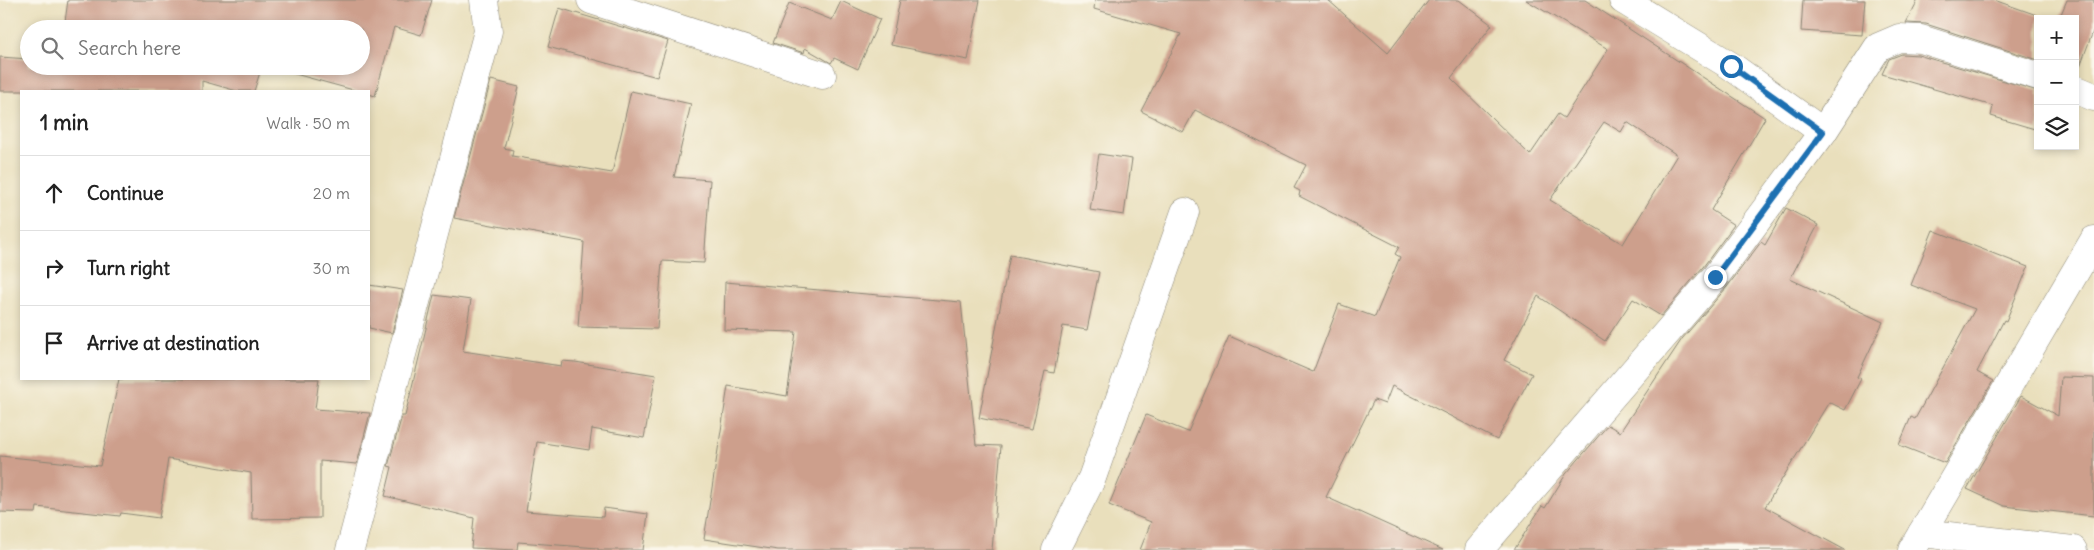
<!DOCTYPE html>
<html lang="en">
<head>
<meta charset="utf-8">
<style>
  :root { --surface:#fff; --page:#f6f6f6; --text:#222; --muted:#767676; --line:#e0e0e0 }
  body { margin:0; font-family:Delius,sans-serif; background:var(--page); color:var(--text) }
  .controls { position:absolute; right:15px; top:15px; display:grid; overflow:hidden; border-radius:0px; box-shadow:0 2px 8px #0003 }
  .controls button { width:45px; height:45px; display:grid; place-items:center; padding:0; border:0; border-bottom:1px solid var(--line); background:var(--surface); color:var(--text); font:25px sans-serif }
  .stop { position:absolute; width:15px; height:15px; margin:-11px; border:4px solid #1f6fb2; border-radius:50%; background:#fff }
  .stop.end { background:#1f6fb2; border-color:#fff; box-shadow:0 1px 5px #0008 }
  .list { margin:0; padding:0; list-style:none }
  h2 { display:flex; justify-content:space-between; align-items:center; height:65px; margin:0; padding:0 20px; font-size:21px }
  h2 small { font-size:16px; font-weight:400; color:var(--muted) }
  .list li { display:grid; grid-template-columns:32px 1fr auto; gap:15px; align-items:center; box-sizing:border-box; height:75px; padding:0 20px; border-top:1px solid var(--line) }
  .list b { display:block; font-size:19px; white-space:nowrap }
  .list em { font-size:16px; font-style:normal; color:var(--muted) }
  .icon { flex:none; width:28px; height:28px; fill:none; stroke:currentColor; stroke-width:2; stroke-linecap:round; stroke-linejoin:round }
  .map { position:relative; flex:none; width:2094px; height:550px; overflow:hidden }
  .search { position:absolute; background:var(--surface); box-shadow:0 2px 8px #0003; left:20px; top:20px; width:350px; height:55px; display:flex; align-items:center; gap:12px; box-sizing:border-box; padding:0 18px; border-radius:28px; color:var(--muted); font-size:19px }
  .panel { position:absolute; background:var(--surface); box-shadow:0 2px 8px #0003; left:20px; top:90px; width:350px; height:290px; border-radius:0px }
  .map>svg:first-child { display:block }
  .building { fill:#cd9f8c; fill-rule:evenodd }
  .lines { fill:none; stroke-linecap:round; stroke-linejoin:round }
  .minor-casing { stroke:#8a8574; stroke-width:29 }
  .minor { stroke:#fff; stroke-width:28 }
  .route { stroke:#1f6fb2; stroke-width:6 }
</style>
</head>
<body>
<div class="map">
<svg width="2094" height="550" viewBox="0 0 2094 550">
  <rect width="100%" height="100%" fill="#fbf7ec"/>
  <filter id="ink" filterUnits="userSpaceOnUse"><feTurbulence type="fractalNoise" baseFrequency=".02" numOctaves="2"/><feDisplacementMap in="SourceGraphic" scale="10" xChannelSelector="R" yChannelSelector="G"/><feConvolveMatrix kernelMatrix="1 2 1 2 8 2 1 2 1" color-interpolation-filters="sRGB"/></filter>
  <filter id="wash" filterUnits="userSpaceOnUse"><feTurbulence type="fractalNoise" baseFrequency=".0096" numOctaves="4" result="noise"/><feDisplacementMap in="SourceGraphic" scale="20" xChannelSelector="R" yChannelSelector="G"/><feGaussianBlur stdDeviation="1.12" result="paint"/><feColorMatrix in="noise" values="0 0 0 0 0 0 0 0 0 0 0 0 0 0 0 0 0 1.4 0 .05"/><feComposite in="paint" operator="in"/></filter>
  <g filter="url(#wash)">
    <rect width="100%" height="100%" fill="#e9dfbc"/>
    <g id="blocks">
      <g class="building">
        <path d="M68 0H432L421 35 394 27 375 96 369 94V91H357L266 66H361V29H64Z"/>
        <path d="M900 0H980L968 60 891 45Z"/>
        <path d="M1095 0H1328L1388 53 1429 0H1459L1492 25 1451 78 1530 155 1558 114 1564 118 1608 49 1526 0H1585L1765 118 1711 210 1734 225 1703 267 1661 316 1633 299 1605 341 1538 296 1504 360 1532 374 1497 440 1392 386 1385 404 1374 400 1326 497 1443 550H1140L1151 522 1109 505 1146 415 1188 432 1229 336 1313 372 1339 304 1375 317 1400 257 1395 254 1399 247 1299 196 1300 191 1294 188 1306 165 1195 110 1183 132 1141 111 1181 34 1094 9ZM1604 122 1621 132 1627 122 1677 155 1623 244 1550 200Z"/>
        <path d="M1803 0H1865L1862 35 1801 31Z"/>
        <path d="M1918 0H1994L2048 19H2038V60L1926 24 1906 23Z"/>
        <path d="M2067 0H2094V29L2077 74H2075V19H2059Z"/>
        <path d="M841 1 880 19 858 69 834 58 831 63 805 48 804 53 773 43 789 3 832 20Z"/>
        <path d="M559 8 668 41 657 77 548 47Z"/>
        <path d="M1902 54 1918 55 2038 91V130L1991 116 1993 106 1882 74 1889 59Z"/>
        <path d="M0 57 29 59V66H262L254 91H237L202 81V91H0Z"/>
        <path d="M491 80 519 87 504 148 513 150 512 156 612 173 631 91 691 104 674 177 710 180 704 263 662 261 657 329 578 327 584 242 454 218Z"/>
        <path d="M1099 154 1132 159 1124 215 1090 210Z"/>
        <path d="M1786 208 1818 225 1790 279 1883 322 1857 377 1861 379 1845 410 1829 402 1765 507 1845 550H1514L1542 506 1545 508 1566 474 1608 425 1620 432 1682 339 1727 287 1761 242 1765 245Z"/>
        <path d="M1933 230 2028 267 2006 321 2004 320 1977 372 1993 381 1945 463 1899 445 1911 417 1915 419 1975 309 1911 285Z"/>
        <path d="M1010 255 1099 272 1087 330 1063 326 1054 373 1045 371 1032 429 979 418Z"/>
        <path d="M725 282 961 302 976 445 1001 446 992 550H778L704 539 728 386 787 396 796 332 724 330Z"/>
        <path d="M369 285 403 290 392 333 369 328Z"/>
        <path d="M434 295 471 300 463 351 561 366 562 361 575 362 656 375 644 438 592 429 589 450 537 442 526 511 603 517 604 508 648 514 643 550H598V548L518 542 517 550 471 548 474 518 385 496 392 467 388 466 402 416H405Z"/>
        <path d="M2061 377 2094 378V516L2004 506 1967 489 2021 396 2058 416Z"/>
        <path d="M119 379H319L315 409 370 413 357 464 320 461V518L252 519 251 473 168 459 159 518 121 513 120 516 37 507 36 513 0 512V456L100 466Z"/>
      </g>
    </g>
  </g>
  <g filter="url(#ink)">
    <use href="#blocks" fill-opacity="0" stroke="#8a8574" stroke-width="1"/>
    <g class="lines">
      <g class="minor-casing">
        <g id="minor">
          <path d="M591 0 822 75"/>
          <path d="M1623 0 1731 66 1823 132"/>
          <path d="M2075 89 2094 97"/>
          <path d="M1922 533 2073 550"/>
          <path d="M350 550 488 31 484 0"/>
          <path d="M1056 550 1092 478 1185 212"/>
          <path d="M1479 550 1715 277 1823 132 1878 47 1899 38 1921 39 2038 76"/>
          <path d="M1912 550 2094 240"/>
        </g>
      </g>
      <use href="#minor" class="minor"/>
    </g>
  </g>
  <g class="lines" filter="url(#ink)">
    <path class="route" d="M1715 277 1823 132 1731 66"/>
  </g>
</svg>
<div class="controls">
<button>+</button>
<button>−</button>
<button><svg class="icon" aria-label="layers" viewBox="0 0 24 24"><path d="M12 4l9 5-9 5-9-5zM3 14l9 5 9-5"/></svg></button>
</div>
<div class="stop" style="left:1731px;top:66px"></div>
<div class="stop end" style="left:1715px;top:277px"></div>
<div class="search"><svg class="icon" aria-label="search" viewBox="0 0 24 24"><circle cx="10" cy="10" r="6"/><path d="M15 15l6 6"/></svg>Search here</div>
<section class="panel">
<h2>1 min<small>Walk · 50 m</small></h2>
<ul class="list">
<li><svg class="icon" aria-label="ahead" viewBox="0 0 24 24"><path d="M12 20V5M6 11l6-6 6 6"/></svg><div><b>Continue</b></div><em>20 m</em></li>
<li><svg class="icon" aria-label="right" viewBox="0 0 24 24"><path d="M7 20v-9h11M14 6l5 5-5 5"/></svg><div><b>Turn right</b></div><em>30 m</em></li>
<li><svg class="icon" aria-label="arrive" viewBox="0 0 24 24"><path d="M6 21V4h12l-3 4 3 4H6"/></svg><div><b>Arrive at destination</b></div></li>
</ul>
</section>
</div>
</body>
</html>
